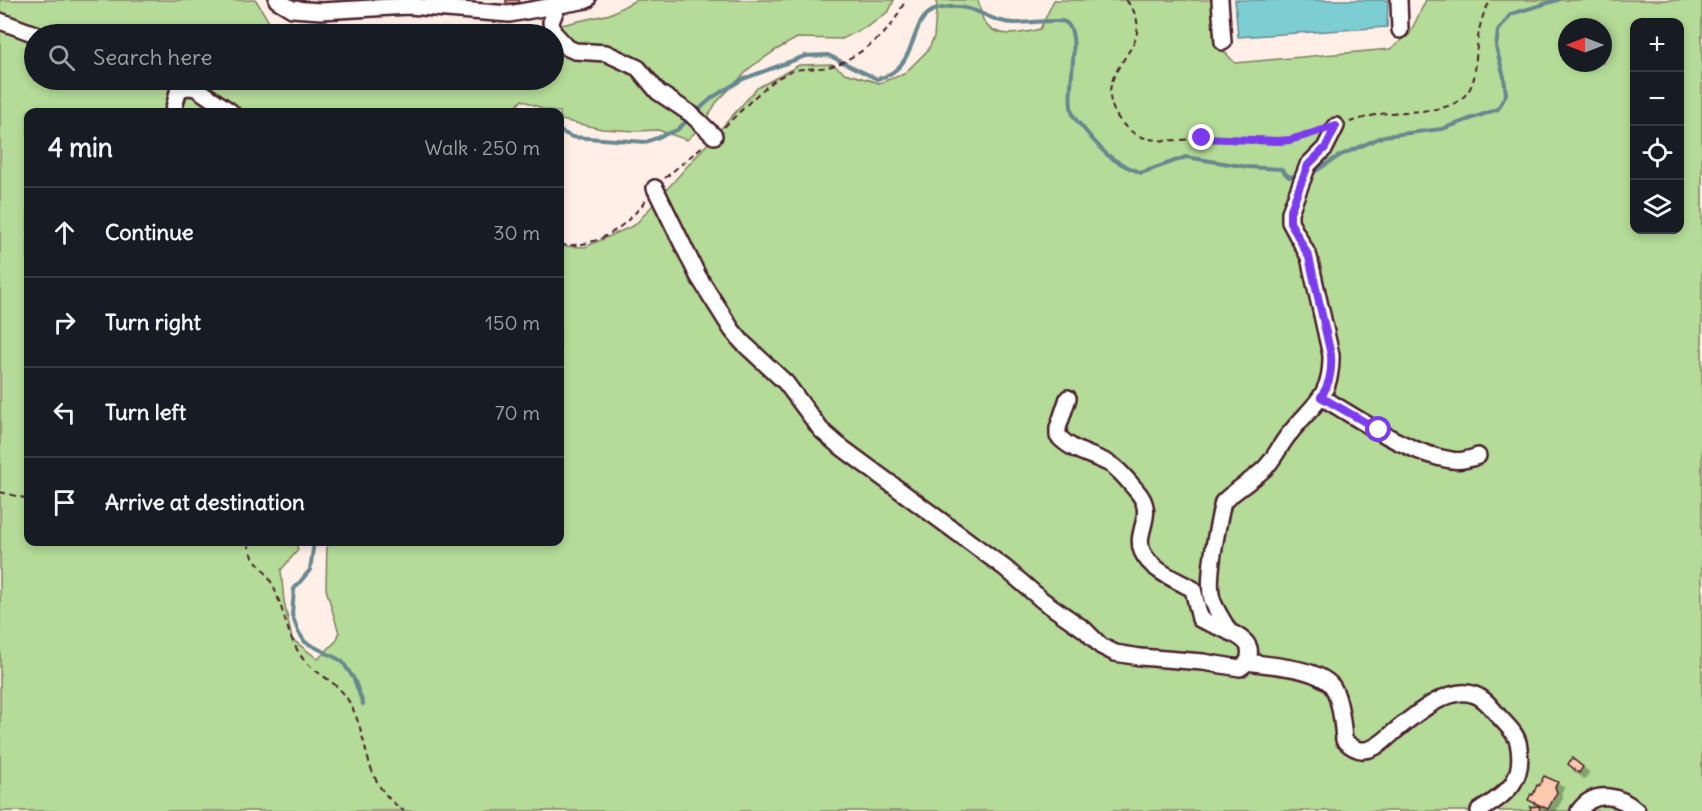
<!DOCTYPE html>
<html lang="en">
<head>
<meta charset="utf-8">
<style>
  :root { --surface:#171b24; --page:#20242c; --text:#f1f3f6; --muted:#9ea1a6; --line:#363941 }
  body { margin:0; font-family:Delius,sans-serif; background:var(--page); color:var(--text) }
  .controls { position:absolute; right:18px; top:18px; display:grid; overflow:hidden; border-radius:12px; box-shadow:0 3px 9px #0003 }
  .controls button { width:54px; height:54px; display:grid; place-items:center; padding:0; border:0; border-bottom:2px solid var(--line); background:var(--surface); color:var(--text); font:30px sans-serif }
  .compass { position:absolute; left:1558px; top:18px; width:54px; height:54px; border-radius:50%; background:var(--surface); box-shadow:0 3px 9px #0003; rotate:270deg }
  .stop { position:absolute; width:18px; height:18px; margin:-14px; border:4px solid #7c3aed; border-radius:50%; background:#fff }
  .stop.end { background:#7c3aed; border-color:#fff; box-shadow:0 2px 6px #0008 }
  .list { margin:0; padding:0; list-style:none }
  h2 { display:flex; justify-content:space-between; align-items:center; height:78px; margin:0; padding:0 24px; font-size:26px }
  h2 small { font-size:20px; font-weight:400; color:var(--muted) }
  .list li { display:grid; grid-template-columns:39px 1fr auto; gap:18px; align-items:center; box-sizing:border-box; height:90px; padding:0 24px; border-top:2px solid var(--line) }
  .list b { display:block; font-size:22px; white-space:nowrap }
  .list em { font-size:20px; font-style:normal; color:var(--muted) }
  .icon { flex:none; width:33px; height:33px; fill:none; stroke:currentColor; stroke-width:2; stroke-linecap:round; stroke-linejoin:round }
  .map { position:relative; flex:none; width:1702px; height:811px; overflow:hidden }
  .search { position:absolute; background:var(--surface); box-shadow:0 3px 9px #0003; left:24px; top:24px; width:540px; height:66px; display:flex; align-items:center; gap:15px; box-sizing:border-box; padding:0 21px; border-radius:33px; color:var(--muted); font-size:22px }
  .panel { position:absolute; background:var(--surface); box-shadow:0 3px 9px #0003; left:24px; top:108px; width:540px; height:438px; border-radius:12px }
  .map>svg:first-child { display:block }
  .green { fill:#b4db97; stroke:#7f7d61; stroke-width:1.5; fill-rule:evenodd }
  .water { fill:#7cced3; stroke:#688890; stroke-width:1.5 }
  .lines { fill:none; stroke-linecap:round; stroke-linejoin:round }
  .stream { stroke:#688890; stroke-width:4 }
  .building { fill:#ffc9b0; stroke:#4a1f2b; stroke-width:1.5; filter:url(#shadow) }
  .minor-casing { stroke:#4a1f2b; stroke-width:20 }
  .path { stroke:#4a1f2b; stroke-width:2; stroke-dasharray:6 4.5; stroke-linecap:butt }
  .minor { stroke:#fff; stroke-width:15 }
  .route { stroke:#7c3aed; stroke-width:8 }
</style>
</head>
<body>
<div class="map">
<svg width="1702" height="811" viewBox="0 0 1702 811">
  <defs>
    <filter id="shadow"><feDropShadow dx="5.5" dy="5.5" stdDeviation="0" flood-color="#0004"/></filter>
  </defs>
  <rect width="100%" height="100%" fill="#ffefe7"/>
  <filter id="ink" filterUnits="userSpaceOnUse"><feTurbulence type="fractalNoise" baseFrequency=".0167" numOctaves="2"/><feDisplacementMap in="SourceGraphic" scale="12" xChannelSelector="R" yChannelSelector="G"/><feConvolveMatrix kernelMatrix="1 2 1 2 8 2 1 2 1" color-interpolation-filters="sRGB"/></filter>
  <g filter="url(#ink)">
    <g class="green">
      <path d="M0 0H256L276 34H34V80H554V34H521L610 14 636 0H894L889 11 870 25 842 39 797 38 776 50 751 67 716 103 703 125 687 140 658 130 636 131 602 129 561 120 560 112C547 112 534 105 522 100L512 112H233L210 99 197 112H28V542H296L298 550 281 570 284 601 292 639 318 659 337 640 339 633 326 589 327 542H560V246L585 247 635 225 757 88 799 65 832 64 845 73 879 83 904 74 928 50 934 37 937 0H978C980 7 981 18 985 23 997 40 1023 33 1040 29L1054 0H1216L1217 44 1235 63 1390 49 1409 35 1426 0H1702V811H0ZM1634 22H1680V230H1634ZM1567 27H1603V63H1567Z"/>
      <path d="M430 29 450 34H370L378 32Z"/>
    </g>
    <path class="water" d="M1235 0H1388L1387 27 1238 37Z"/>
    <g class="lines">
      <g class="stream">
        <path d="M696 112 713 97 743 79 805 56 828 55 877 79C919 69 908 23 932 11 936 8 945 8 950 7 977 5 990 23 1015 23 1025 23 1060 19 1065 22 1084 32 1064 94 1073 115 1075 120 1081 125 1084 129 1105 155 1110 160 1141 173L1186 157 1248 167 1281 169 1289 177 1298 175"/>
        <path d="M560 131 572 137 646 142 677 130 691 117"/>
        <path d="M1308 173 1314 172 1339 156 1384 136 1442 129 1498 109 1506 94 1504 77 1496 47 1498 31 1511 14 1558 0"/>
        <path d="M314 542 310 570 294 589 292 615 298 631 305 642 342 661 354 679 363 704"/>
      </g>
    </g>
    <g class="building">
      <rect x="506" y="0" width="13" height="3"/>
      <path d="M1572 758 1583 767 1579 773 1568 764Z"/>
      <path d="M1544 776 1558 782 1555 787 1557 792 1548 809 1528 800 1531 794 1533 795 1537 785 1539 786Z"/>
      <path d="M1539 806 1540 811H1531L1530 807Z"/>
    </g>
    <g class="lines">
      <g class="minor-casing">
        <g id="minor">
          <path d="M277 0 292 9 321 11 409 6 509 14 587 0"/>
          <path d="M1220 0 1223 42"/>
          <path d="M1399 0 1400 30"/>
          <path d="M558 4 551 22 553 32 568 48 575 51 606 53 638 68 658 92 691 114 714 136"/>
          <path d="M0 21 35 34"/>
          <path d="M179 89 189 87 196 88 231 112"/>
          <path d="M173 112 179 88V80"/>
          <path d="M655 188 698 276 732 330 742 342 786 383 821 430 837 444 1005 568 1042 600 1085 630 1101 646 1115 653 1140 657 1203 662 1240 668 1248 662C1249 658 1250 652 1249 648 1246 635 1212 625 1200 619L1193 589C1176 580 1150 570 1142 551 1134 530 1158 514 1136 490 1129 482 1119 469 1110 464 1091 454 1073 452 1058 436V428L1068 398"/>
          <path d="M1321 397C1360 419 1406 453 1451 460 1460 462 1470 459 1478 456"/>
          <path d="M1229 632C1224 621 1215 610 1212 599 1206 578 1218 524 1223 502 1235 490 1250 482 1263 470 1274 461 1280 444 1290 433 1313 404 1332 397 1331 355L1309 257 1290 222V212L1308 165 1325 148 1336 126"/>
          <path d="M1248 662C1271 666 1316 667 1332 686 1340 697 1343 727 1344 740 1349 745 1357 751 1364 750 1376 750 1387 738 1395 731 1413 716 1450 684 1475 695 1484 698 1490 706 1496 713 1503 722 1515 731 1518 742 1526 780 1508 793 1479 811"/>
          <path d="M1579 811C1594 789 1620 795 1637 811"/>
        </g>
      </g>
      <g class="path">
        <path d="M1126 0C1160 40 1108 60 1110 96 1112 114 1124 130 1142 137 1164 144 1191 138 1215 138 1238 139 1264 144 1288 140 1298 139 1308 134 1319 131"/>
        <path d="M1350 122C1363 118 1376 114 1390 113 1423 110 1471 115 1475 71 1477 48 1477 20 1491 0"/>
        <path d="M724 127C744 109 763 85 787 73 800 67 814 70 828 67 846 64 882 39 892 24 897 17 901 8 906 0"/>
        <path d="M665 178 704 145"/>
        <path d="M560 245C596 248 624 229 646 200"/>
        <path d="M0 492 28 499"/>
        <path d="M248 542C252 563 261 563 270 580 284 605 286 638 304 660 317 675 337 681 348 700 372 740 359 780 404 811"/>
      </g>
      <use href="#minor" class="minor"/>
    </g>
  </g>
  <g class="lines" filter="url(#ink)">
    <path class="route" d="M1202 138 1279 141 1290 140 1336 126 1325 148 1308 165 1290 212V222L1309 257 1331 355C1332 371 1330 383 1321 397L1379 430"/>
  </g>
</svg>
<div class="controls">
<button>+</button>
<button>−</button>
<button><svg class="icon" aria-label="locate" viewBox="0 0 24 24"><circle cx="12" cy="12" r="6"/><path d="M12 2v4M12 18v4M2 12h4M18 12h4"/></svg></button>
<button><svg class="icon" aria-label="layers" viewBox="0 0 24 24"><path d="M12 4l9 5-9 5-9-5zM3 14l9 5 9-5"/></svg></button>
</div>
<svg class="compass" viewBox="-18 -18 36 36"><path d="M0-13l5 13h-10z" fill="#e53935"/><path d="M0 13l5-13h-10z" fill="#9ea1a6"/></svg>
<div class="stop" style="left:1379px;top:430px"></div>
<div class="stop end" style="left:1202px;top:138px"></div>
<div class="search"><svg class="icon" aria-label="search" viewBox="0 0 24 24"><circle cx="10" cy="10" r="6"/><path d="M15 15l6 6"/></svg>Search here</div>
<section class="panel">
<h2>4 min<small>Walk · 250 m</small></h2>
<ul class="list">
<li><svg class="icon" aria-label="ahead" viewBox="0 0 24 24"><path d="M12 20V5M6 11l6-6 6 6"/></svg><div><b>Continue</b></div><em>30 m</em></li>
<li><svg class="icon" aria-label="right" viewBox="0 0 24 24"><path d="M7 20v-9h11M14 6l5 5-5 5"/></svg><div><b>Turn right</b></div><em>150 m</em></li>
<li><svg class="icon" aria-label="left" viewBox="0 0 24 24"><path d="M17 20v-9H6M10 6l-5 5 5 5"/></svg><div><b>Turn left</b></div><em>70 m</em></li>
<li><svg class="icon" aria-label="arrive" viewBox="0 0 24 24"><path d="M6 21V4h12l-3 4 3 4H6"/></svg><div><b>Arrive at destination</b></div></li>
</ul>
</section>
</div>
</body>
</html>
